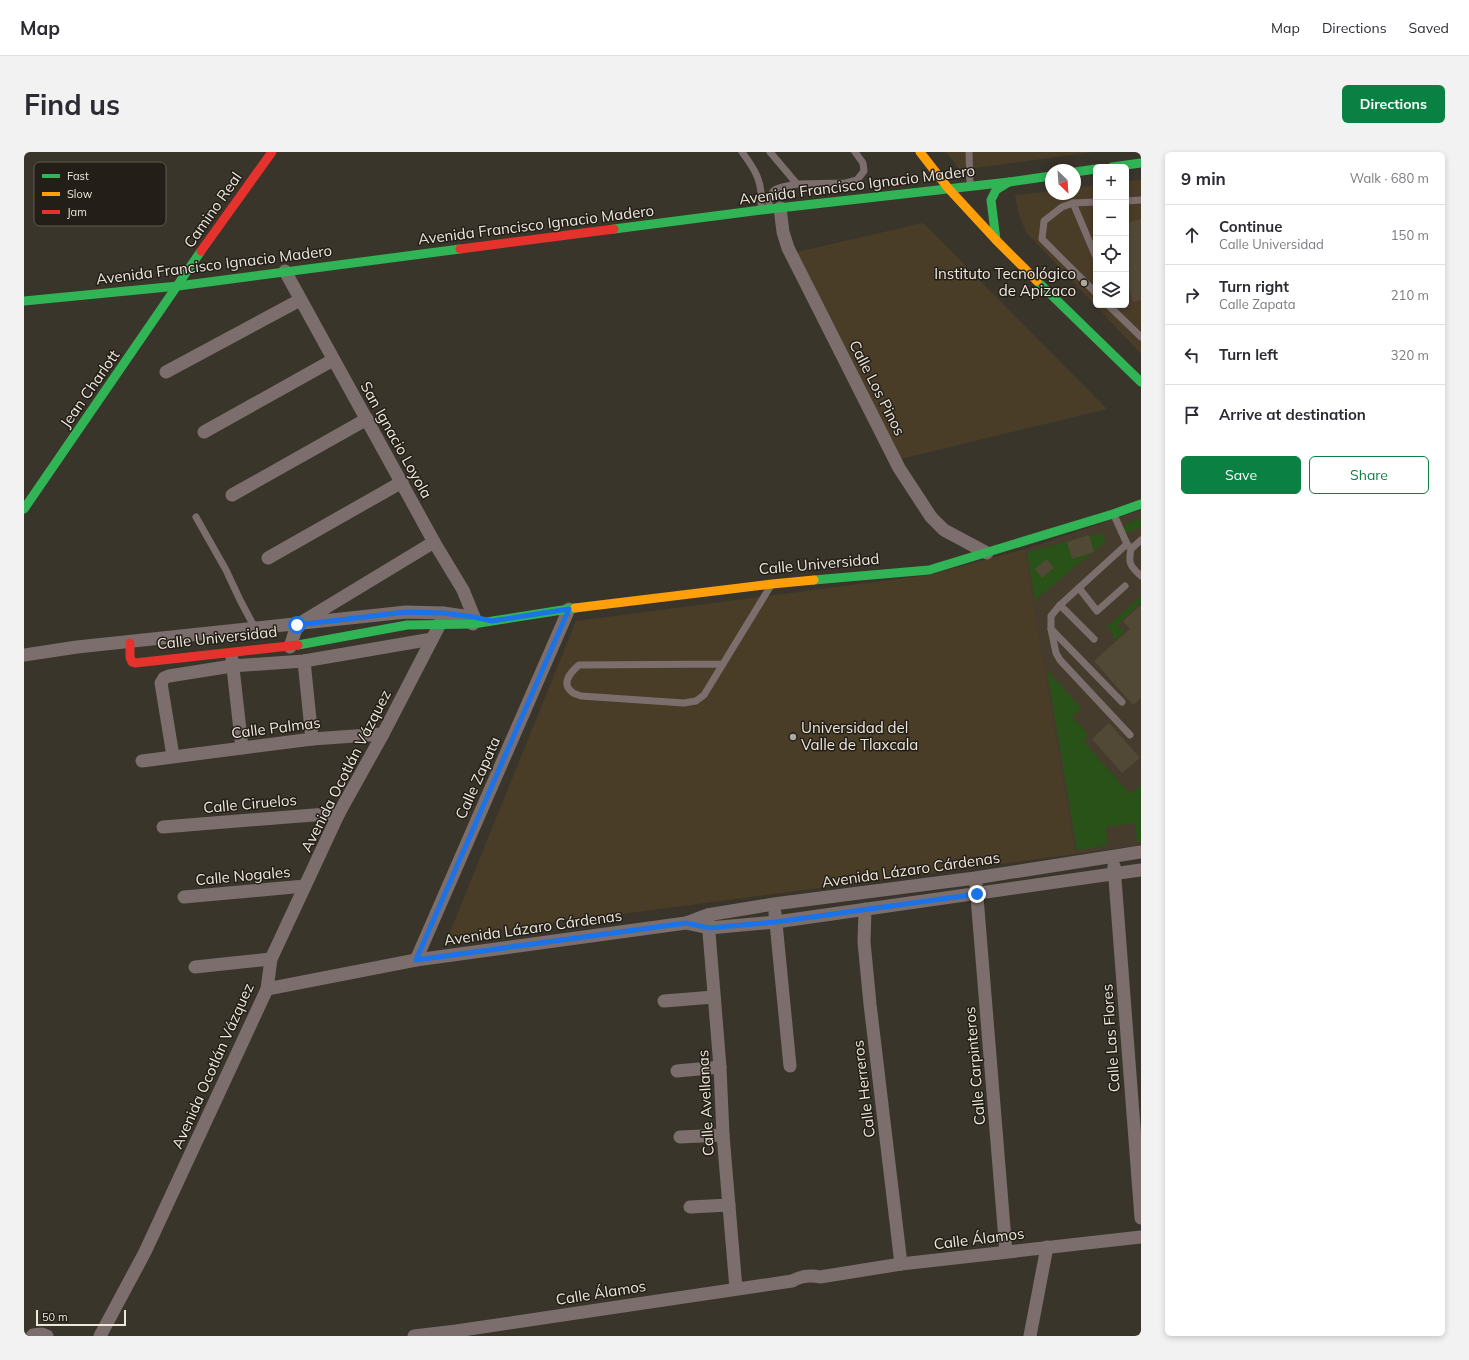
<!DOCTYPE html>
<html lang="en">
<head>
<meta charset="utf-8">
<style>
  :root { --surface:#fff; --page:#f2f2f3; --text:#2b2b33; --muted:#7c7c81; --line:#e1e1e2; --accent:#0b8043 }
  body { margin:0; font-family:Mulish,sans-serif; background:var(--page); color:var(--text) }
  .controls { position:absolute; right:12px; top:12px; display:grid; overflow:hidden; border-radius:6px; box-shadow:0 2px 6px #0003 }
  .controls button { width:36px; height:36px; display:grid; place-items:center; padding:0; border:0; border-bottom:1px solid var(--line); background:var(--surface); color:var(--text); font:20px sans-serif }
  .compass { position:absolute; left:1021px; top:12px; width:36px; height:36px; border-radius:50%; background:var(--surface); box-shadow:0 2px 6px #0003; rotate:155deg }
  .scale { position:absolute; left:12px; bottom:10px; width:90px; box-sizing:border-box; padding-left:4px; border:2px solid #ede7dc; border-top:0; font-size:11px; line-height:14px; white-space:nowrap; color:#ede7dc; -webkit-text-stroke:3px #231e17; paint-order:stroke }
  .stop { position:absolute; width:12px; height:12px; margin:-9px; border:3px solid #1a73e8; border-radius:50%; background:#fff }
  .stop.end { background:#1a73e8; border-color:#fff; box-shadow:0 1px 4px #0008 }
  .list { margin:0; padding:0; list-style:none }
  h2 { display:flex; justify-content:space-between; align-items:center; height:52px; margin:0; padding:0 16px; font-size:17px }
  h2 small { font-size:13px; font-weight:400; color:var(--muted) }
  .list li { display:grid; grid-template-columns:26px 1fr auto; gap:12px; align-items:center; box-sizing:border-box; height:60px; padding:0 16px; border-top:1px solid var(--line) }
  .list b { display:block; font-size:15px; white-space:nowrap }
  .list p { margin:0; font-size:13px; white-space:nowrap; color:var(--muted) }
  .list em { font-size:13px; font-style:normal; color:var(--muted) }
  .actions { display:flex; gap:8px; padding:12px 16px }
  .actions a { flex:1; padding:9px 0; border:1px solid var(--accent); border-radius:6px; text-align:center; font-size:14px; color:var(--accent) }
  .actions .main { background:var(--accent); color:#fff }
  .icon { flex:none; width:22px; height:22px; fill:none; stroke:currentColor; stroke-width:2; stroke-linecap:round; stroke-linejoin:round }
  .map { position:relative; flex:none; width:1117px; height:1184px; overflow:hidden; border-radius:6px }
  header { display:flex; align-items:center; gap:24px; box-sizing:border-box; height:56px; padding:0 20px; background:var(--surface); border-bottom:1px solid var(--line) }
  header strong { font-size:19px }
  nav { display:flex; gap:22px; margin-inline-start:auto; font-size:14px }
  .intro { display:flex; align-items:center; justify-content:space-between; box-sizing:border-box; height:96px; padding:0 24px }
  h1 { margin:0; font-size:28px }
  .button { padding:10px 18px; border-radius:6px; background:var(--accent); color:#fff; font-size:14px; font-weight:700 }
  main { display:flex; gap:24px; padding:0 24px }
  aside { flex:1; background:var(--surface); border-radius:6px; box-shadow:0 2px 6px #0003 }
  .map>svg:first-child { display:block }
  .built { fill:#4a3d28 }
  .medical { fill:#463c2d }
  .green { fill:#285217 }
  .building { fill:#514935 }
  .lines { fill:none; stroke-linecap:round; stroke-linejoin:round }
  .lane { stroke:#7b6e6c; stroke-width:7 }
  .street { stroke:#7b6e6c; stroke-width:13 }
  .fast { stroke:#30b455; stroke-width:9 }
  .slow { stroke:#ff9f0a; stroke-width:9 }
  .jam { stroke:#e5322d; stroke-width:9 }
  .route { stroke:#1a73e8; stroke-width:5 }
  .poi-dot { fill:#aea99e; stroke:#231e17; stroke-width:1.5 }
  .labels { text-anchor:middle; stroke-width:3; stroke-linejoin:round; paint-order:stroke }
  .street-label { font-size:15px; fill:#ede7dc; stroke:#231e17 }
  .poi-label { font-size:15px; fill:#ede7dc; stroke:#231e17; text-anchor:end }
  .key { fill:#231e17; stroke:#605a52; stroke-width:1 }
  .key-label { font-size:11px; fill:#ede7dc }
</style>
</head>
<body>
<header>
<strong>Map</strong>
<nav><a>Map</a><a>Directions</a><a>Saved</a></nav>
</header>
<div class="intro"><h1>Find us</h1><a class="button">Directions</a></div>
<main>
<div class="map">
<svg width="1117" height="1184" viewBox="0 0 1117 1184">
  <rect width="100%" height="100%" fill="#3a352b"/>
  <g class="built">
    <path d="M922 0H1070L936 18Z"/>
    <path d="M1117 28V202L1002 80 995 63 991 43 1027 39V42H1051V36L1072 33V153H1102V29Z"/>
    <path d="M899 71 1083 257 876 307 773 100Z"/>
    <path d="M1001 397 1052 702 424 785 552 469 905 423Z"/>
  </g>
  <path class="medical" d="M1117 358V693L1052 702 1001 397Z"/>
  <g class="green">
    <path d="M1117 366V375L1103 381 1099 379 1097 376 1105 372 1106 370Z"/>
    <path d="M1078 381 1082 389 1011 448 1003 400Z"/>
    <path d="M1117 444V450L1093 473 1100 480 1089 490V482L1083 475Z"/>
    <path d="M1023 518 1057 556 1048 565 1065 583 1059 589 1106 642 1117 633V690H1113L1111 671 1082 675 1083 693 1053 698Z"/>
  </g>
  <g class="building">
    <path d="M1117 67V148L1109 150 1102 125V71Z"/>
    <path d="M1065 383 1070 400 1048 407 1043 390Z"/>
    <path d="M1023 407 1030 416 1018 426 1011 417Z"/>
    <path d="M1117 453V546L1109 553 1070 509 1106 477 1099 469Z"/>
    <path d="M1085 571 1116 606 1098 621 1068 587Z"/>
  </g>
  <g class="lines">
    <g class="lane">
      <path d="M718 0C733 20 739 31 737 57"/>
      <path d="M945 0 946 34"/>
      <path d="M773 32 822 31 833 28 840 19 839 11 831 0"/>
      <path d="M1102 49 1117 48"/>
      <path d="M1072 50 1049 51 1072 105"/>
      <path d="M1049 51 1038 55 1020 69 1018 87 1072 141"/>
      <path d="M745 57C744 34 754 36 773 32L746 0"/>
      <path d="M1084 153 1117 185"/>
      <path d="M1090 363 1103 392 1036 453 1027 464V477L1098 550"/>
      <path d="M172 365 202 418 216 448 231 476"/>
      <path d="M1103 392 1107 397C1104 411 1106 414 1117 424"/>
      <path d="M1107 397 1117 388"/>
      <path d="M1055 436 1073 459 1101 434"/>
      <path d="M1036 453 1070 487"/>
      <path d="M1027 477 1032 501 1036 508 1106 583"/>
      <path d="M699 512 555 513C548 519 536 531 548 540 550 542 555 543 557 544L660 551 672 549 680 543 746 435"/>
    </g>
    <g class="street">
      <path d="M756 56 759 80 764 96 875 316 907 365 920 378 963 401"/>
      <path d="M261 119 410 390 439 438 450 465 449 472"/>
      <path d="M142 220 276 148"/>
      <path d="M180 280 309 208"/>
      <path d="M208 343 343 267"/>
      <path d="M244 406 378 330"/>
      <path d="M266 495 273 473 410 390"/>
      <path d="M0 503 53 495 382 460 419 461 447 465"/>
      <path d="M208 507 218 596"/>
      <path d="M280 509 288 587"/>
      <path d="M149 604 137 531 140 526 145 524 208 514 280 509 408 487"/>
      <path d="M118 609 288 587 359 582"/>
      <path d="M139 675 315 661"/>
      <path d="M1090 714 1117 1066"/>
      <path d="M952 733 982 1100"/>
      <path d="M160 745 281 734"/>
      <path d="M841 757 840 790 846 852 877 1112"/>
      <path d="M751 761 766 914"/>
      <path d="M684 768 696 915 699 983 712 1137"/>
      <path d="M662 771 685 776 752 770 1117 718"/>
      <path d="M392 808 545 457"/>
      <path d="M171 815 247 807"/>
      <path d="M243 837 392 808 662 771 683 763 750 752 951 726 1117 700"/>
      <path d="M640 849 690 845"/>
      <path d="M653 919 696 915"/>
      <path d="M656 985 699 983"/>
      <path d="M666 1055 705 1053"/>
      <path d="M8 1184 9 1183 18 1182 23 1184"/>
      <path d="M76 1184 121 1100 243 837 247 807 315 661 359 582 416 472 419 461"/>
      <path d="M390 1184 432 1179 768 1129C777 1124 786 1123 796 1125L877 1112 1117 1085"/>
      <path d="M1006 1184 1023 1095"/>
    </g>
    <g class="fast">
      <path d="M1088 15 1117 11"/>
      <path d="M1051 20 1072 17"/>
      <path d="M590 77 737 58 985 30 1027 24"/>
      <path d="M972 88 967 48 972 38 985 30"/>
      <path d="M1013 129 1117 230"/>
      <path d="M0 149 154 134 436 97"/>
      <path d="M0 357 177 99"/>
      <path d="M790 428 905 418 1089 362 1117 352"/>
      <path d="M274 493 383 473 449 472 551 456"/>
    </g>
    <g class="slow">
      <path d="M896 0 924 36 972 88 1013 129"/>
      <path d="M551 456 748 432 790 428"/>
    </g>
    <g class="jam">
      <path d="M436 97 590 77"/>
      <path d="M177 99 248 0"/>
      <path d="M106 491V505L108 510 111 511 274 493"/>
    </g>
  </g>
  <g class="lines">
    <path class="route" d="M273 473 382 460 419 461 450 465 468 469 545 457 392 808 662 771 685 776 752 770 953 742"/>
  </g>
  <g class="poi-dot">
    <circle cx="1060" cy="131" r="4"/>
    <circle cx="769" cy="585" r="4"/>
  </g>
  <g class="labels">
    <g class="street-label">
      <text transform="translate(833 33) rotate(-7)" y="5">Avenida Francisco Ignacio Madero</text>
      <text transform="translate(189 58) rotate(-55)" y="5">Camino Real</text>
      <text transform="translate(512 73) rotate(-7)" y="5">Avenida Francisco Ignacio Madero</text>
      <text transform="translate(190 113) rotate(-7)" y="5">Avenida Francisco Ignacio Madero</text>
      <text transform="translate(853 236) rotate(63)" y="5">Calle Los Pinos</text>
      <text transform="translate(66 237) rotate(-55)" y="5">Jean Charlott</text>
      <text transform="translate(372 288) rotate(61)" y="5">San Ignacio Loyola</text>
      <text transform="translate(795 412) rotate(-5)" y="5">Calle Universidad</text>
      <text transform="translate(193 486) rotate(-6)" y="5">Calle Universidad</text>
      <text transform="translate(252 576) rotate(-7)" y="5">Calle Palmas</text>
      <text transform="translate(322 619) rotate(-63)" y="5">Avenida Ocotlán Vázquez</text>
      <text transform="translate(454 626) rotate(-66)" y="5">Calle Zapata</text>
      <text transform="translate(226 652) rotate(-5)" y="5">Calle Ciruelos</text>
      <text transform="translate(887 718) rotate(-8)" y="5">Avenida Lázaro Cárdenas</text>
      <text transform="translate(219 724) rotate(-5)" y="5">Calle Nogales</text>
      <text transform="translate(509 776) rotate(-8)" y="5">Avenida Lázaro Cárdenas</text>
      <text transform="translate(1087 886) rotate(-94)" y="5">Calle Las Flores</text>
      <text transform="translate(189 914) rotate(-66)" y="5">Avenida Ocotlán Vázquez</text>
      <text transform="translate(951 914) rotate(-95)" y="5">Calle Carpinteros</text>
      <text transform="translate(840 937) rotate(-97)" y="5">Calle Herreros</text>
      <text transform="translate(682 951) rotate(-93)" y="5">Calle Avellanas</text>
      <text transform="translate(955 1087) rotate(-7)" y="5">Calle Álamos</text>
      <text transform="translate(577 1141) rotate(-9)" y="5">Calle Álamos</text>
    </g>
    <g class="poi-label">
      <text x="1052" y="127">Instituto Tecnológico<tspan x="1052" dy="17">de Apizaco</tspan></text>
      <text x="777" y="581" text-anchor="start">Universidad del<tspan x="777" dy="17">Valle de Tlaxcala</tspan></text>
    </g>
  </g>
  <rect x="10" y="10" width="132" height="64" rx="6" class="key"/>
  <rect x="18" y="22" width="18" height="4" fill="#30b455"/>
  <rect x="18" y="40" width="18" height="4" fill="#ff9f0a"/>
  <rect x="18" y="58" width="18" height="4" fill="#e5322d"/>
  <g class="key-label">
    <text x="43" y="28">Fast</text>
    <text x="43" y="46">Slow</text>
    <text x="43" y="64">Jam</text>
  </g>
</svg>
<div class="controls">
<button>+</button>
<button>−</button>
<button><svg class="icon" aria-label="locate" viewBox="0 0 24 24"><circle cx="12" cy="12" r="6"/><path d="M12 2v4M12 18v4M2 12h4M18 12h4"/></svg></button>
<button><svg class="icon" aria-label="layers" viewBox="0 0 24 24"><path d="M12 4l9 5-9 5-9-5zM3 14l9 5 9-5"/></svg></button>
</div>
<svg class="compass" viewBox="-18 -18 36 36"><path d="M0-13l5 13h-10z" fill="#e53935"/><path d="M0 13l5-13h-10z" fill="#7c7c81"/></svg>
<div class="scale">50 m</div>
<div class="stop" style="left:273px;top:473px"></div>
<div class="stop end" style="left:953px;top:742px"></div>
</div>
<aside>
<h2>9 min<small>Walk · 680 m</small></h2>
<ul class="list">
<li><svg class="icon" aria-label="ahead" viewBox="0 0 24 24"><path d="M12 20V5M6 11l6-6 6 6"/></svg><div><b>Continue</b><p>Calle Universidad</p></div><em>150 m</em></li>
<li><svg class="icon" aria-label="right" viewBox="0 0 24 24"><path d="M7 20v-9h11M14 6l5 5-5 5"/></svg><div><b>Turn right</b><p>Calle Zapata</p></div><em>210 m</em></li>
<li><svg class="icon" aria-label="left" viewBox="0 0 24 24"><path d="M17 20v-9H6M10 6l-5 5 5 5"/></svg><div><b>Turn left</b></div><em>320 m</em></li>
<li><svg class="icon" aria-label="arrive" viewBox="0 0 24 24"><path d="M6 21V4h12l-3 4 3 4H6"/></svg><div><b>Arrive at destination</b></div></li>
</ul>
<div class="actions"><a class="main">Save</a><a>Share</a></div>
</aside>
</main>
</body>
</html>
